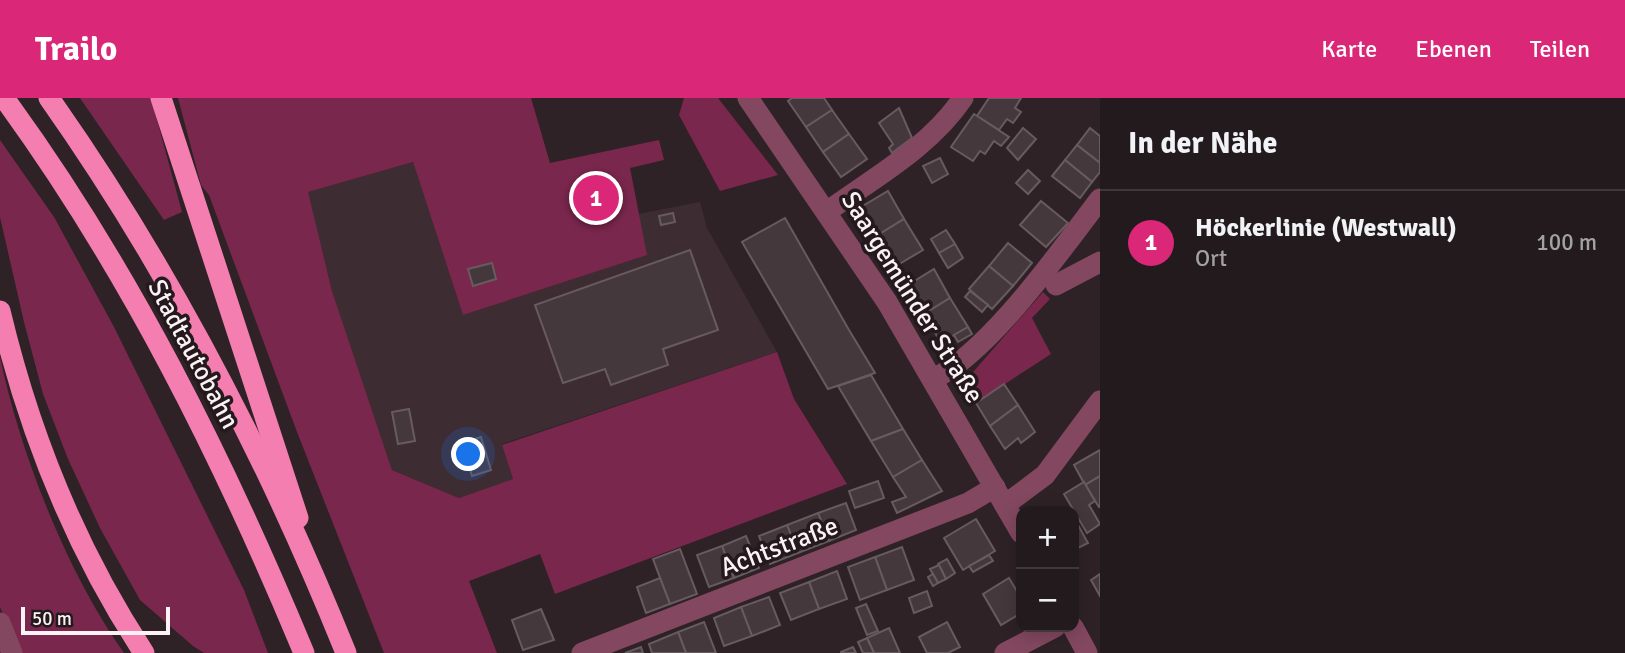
<!DOCTYPE html>
<html lang="de">
<head>
<meta charset="utf-8">
<style>
  :root { --surface:#221a1c; --page:#2a2325; --text:#f1f3f6; --muted:#a2a1a3; --line:#3f383b; --accent:#db2777 }
  body { margin:0; font-family:Signika,sans-serif; background:var(--page); color:var(--text) }
  .controls { position:absolute; right:21px; bottom:21px; display:grid; overflow:hidden; border-radius:14px; box-shadow:0 4px 18px #0003 }
  .controls button { width:63px; height:63px; display:grid; place-items:center; padding:0; border:0; border-bottom:2px solid var(--line); background:var(--surface); color:var(--text); font:35px sans-serif }
  .scale { position:absolute; left:21px; bottom:18px; width:149px; box-sizing:border-box; padding-left:7px; border:4px solid #faf2f4; border-top:0; font-size:19px; line-height:24px; white-space:nowrap; color:#faf2f4; -webkit-text-stroke:5px #24191d; paint-order:stroke }
  .you { position:absolute; left:469px; top:357px; width:24px; height:24px; margin:-18px; border:5px solid #fff; border-radius:50%; background:#1a73e8; box-shadow:0 0 0 10px #1a73e833 }
  .badge { display:grid; place-items:center; width:46px; height:46px; border-radius:50%; background:var(--accent); color:#fff; font-size:23px; font-weight:700 }
  .pin { position:absolute; translate:-50% -50%; border:4px solid #fff; box-shadow:0 2px 7px #0006 }
  .list { margin:0; padding:0; list-style:none }
  h2 { display:flex; justify-content:space-between; align-items:center; height:91px; margin:0; padding:0 28px; font-size:30px }
  h2 small { font-size:23px; font-weight:400; color:var(--muted) }
  .list li { display:grid; grid-template-columns:46px 1fr auto; gap:21px; align-items:center; box-sizing:border-box; height:105px; padding:0 28px; border-top:2px solid var(--line) }
  .list b { display:block; font-size:26px; white-space:nowrap }
  .list p { margin:0; font-size:23px; white-space:nowrap; color:var(--muted) }
  .list em { font-size:23px; font-style:normal; color:var(--muted) }
  .map { position:relative; flex:none; width:1100px; height:555px; overflow:hidden }
  header { display:flex; align-items:center; gap:42px; box-sizing:border-box; height:98px; padding:0 35px; background:var(--accent); color:#fff }
  header strong { font-size:33px }
  nav { display:flex; gap:38px; margin-inline-start:auto; font-size:24px }
  main { display:flex }
  aside { flex:1; background:var(--surface) }
  .map>svg:first-child { display:block }
  .built { fill:#3e2c33 }
  .green { fill:#7a274d }
  .building { fill:#45383d; stroke:#685b5f; stroke-width:2 }
  .lines { fill:none; stroke-linecap:round; stroke-linejoin:round }
  .minor { stroke:#834860; stroke-width:21 }
  .highway { stroke:#f37eaf; stroke-width:21 }
  .labels { text-anchor:middle; stroke-width:7; stroke-linejoin:round; paint-order:stroke }
  .street-label { font-size:26px; fill:#faf2f4; stroke:#24191d }
</style>
</head>
<body>
<header>
<strong>Trailo</strong>
<nav><a>Karte</a><a>Ebenen</a><a>Teilen</a></nav>
</header>
<main>
<div class="map">
<svg width="1100" height="555" viewBox="0 0 1100 555">
  <rect width="100%" height="100%" fill="#2e2226"/>
  <path class="built" d="M413 64 463 217 646 157 638 116 700 104 707 130 777 254 502 346 513 381 459 400 392 372 332 193 307 94Z"/>
  <g class="green">
    <path d="M80 0H151L182 114 164 122Z"/>
    <path d="M178 0H531L550 65 659 42 664 62 630 70 647 157 463 217 413 64 308 94 332 193 392 372 459 400 513 381 502 347 777 254 794 301 847 386 555 496 540 456 469 483 497 555H384L297 334 209 97 201 87Z"/>
    <path d="M684 0H718L778 77 720 93 679 17Z"/>
    <path d="M0 42 54 119 114 229 244 492 268 555H204L193 548 140 502 100 430 68 361 43 296 24 224 0 119Z"/>
    <path d="M1043 194 1050 201 1032 220 1051 256 976 305 965 286 967 281Z"/>
    <path d="M0 259C20 355 67 475 124 555H19L0 509Z"/>
  </g>
  <g class="building">
    <path d="M792 0H824L832 12 806 29 788 3Z"/>
    <path d="M989 0H1021L1015 10 1021 14 1013 25 1007 21 999 32 977 18Z"/>
    <path d="M899 10 912 40 892 55 889 50 893 46 879 25Z"/>
    <path d="M832 12 849 36 823 54 806 29Z"/>
    <path d="M974 16 1009 39 1001 48 994 43 985 56 980 53 973 63 951 49Z"/>
    <path d="M1023 30 1036 41 1018 62 1007 50Z"/>
    <path d="M1090 30 1100 38V65L1077 47Z"/>
    <path d="M849 36 867 61 841 79 823 54Z"/>
    <path d="M1077 47 1100 65V74L1092 84 1065 62Z"/>
    <path d="M940 60 948 76 932 85 923 68Z"/>
    <path d="M1065 62 1092 84 1080 100 1052 78Z"/>
    <path d="M1028 72 1040 83 1028 96 1016 85Z"/>
    <path d="M888 93 904 121 878 137 861 109Z"/>
    <path d="M1041 103 1068 125 1046 149 1020 127Z"/>
    <path d="M673 115 675 124 661 127 659 118Z"/>
    <path d="M785 120 849 232 875 275 828 291 742 144Z"/>
    <path d="M904 121 923 152 896 168 878 137Z"/>
    <path d="M946 132 955 146 939 155 931 141Z"/>
    <path d="M1008 145 1032 165 1013 188 989 168Z"/>
    <path d="M955 146 963 160 948 170 939 155Z"/>
    <path d="M690 152 718 232 663 251 668 267 611 287 605 271 563 285 535 207Z"/>
    <path d="M492 165 496 181 473 188 468 171Z"/>
    <path d="M989 168 1013 188 992 211 969 191Z"/>
    <path d="M934 171 950 200 924 216 908 187Z"/>
    <path d="M970 193 988 207 982 214 965 199Z"/>
    <path d="M950 200 968 229 941 245 924 216Z"/>
    <path d="M968 229 972 236 958 244 954 237Z"/>
    <path d="M871 277 903 331 871 343 838 288Z"/>
    <path d="M1004 286 1018 307 990 328 976 305Z"/>
    <path d="M1018 307 1035 334 1021 345 1018 340 1005 351 990 328Z"/>
    <path d="M409 311 415 343 398 346 392 314Z"/>
    <path d="M903 331 922 362 893 379 871 343Z"/>
    <path d="M481 339 491 372 472 378 462 345Z"/>
    <path d="M1100 352V378L1085 387 1074 367Z"/>
    <path d="M922 362 942 393 897 415 892 404 906 399 893 379Z"/>
    <path d="M1100 378V409H1099L1085 387Z"/>
    <path d="M878 383 884 400 855 410 849 393Z"/>
    <path d="M1084 384 1095 403 1089 407 1100 426 1087 435 1064 396Z"/>
    <path d="M846 405 856 432 829 443 818 415Z"/>
    <path d="M818 415 829 443 798 455 787 427Z"/>
    <path d="M976 421 995 453 963 472 944 440Z"/>
    <path d="M787 427 798 455 770 466 759 438Z"/>
    <path d="M1078 427 1088 445 1074 452V429Z"/>
    <path d="M746 438 759 470 734 480 722 448Z"/>
    <path d="M722 448 734 480 709 489 697 457Z"/>
    <path d="M902 449 914 482 887 492 875 459Z"/>
    <path d="M680 451 697 496 670 506 653 461Z"/>
    <path d="M989 457 993 463 973 474 969 468Z"/>
    <path d="M875 459 887 492 860 502 848 469Z"/>
    <path d="M947 461 955 475 946 481 938 466Z"/>
    <path d="M939 467 946 481 938 485 930 471Z"/>
    <path d="M837 473 847 501 819 511 809 484Z"/>
    <path d="M933 476 938 485 933 488 928 479Z"/>
    <path d="M1100 476V498L1091 482Z"/>
    <path d="M660 480 670 506 646 515 637 489Z"/>
    <path d="M1009 480 1021 500V515L1001 527 983 496Z"/>
    <path d="M809 484 819 511 791 522 780 495Z"/>
    <path d="M927 493 932 508 914 515 909 500Z"/>
    <path d="M769 499 780 527 752 538 741 509Z"/>
    <path d="M866 506 878 533 867 537 856 510Z"/>
    <path d="M741 509 752 538 724 548 714 520Z"/>
    <path d="M541 511 554 542 523 552 512 522Z"/>
    <path d="M704 524 716 555H686L678 534Z"/>
    <path d="M947 524 960 549 948 555H927L919 539Z"/>
    <path d="M889 530 900 555H874L867 540Z"/>
    <path d="M678 534 686 555H652L649 546Z"/>
    <path d="M867 540 874 555H863L858 544Z"/>
    <path d="M641 549 643 555H625Z"/>
    <path d="M853 549 856 555H841V554Z"/>
  </g>
  <g class="lines">
    <g class="minor">
      <path d="M748 0 887 204 1021 435"/>
      <path d="M828 113C875 79 930 49 963 0"/>
      <path d="M1056 187 1100 164"/>
      <path d="M933 281C989 255 1061 152 1100 101"/>
      <path d="M1005 407 1045 377 1100 303"/>
      <path d="M0 525 12 555"/>
      <path d="M1073 529 1087 555"/>
      <path d="M582 555 968 405 995 389"/>
      <path d="M1005 555 1055 529"/>
    </g>
    <g class="highway">
      <path d="M4 0C129 171 223 360 304 555"/>
      <path d="M49 0C171 173 267 359 346 555"/>
      <path d="M161 0 298 420"/>
      <path d="M0 213C29 335 75 450 144 555"/>
    </g>
  </g>
  <g class="labels">
    <g class="street-label">
      <text transform="translate(913 199) rotate(58)" y="9">Saargemünder Straße</text>
      <text transform="translate(194 256) rotate(62)" y="9">Stadtautobahn</text>
      <text transform="translate(779 448) rotate(-21)" y="9">Achtstraße</text>
    </g>
  </g>
</svg>
<div class="controls">
<button>+</button>
<button>−</button>
</div>
<div class="scale">50 m</div>
<div class="you"></div>
<div class="pin badge" style="left:596px;top:100px">1</div>
</div>
<aside>
<h2>In der Nähe<small></small></h2>
<ul class="list">
<li><span class="badge">1</span><div><b>Höckerlinie (Westwall)</b><p>Ort</p></div><em>100 m</em></li>
</ul>
</aside>
</main>
</body>
</html>
